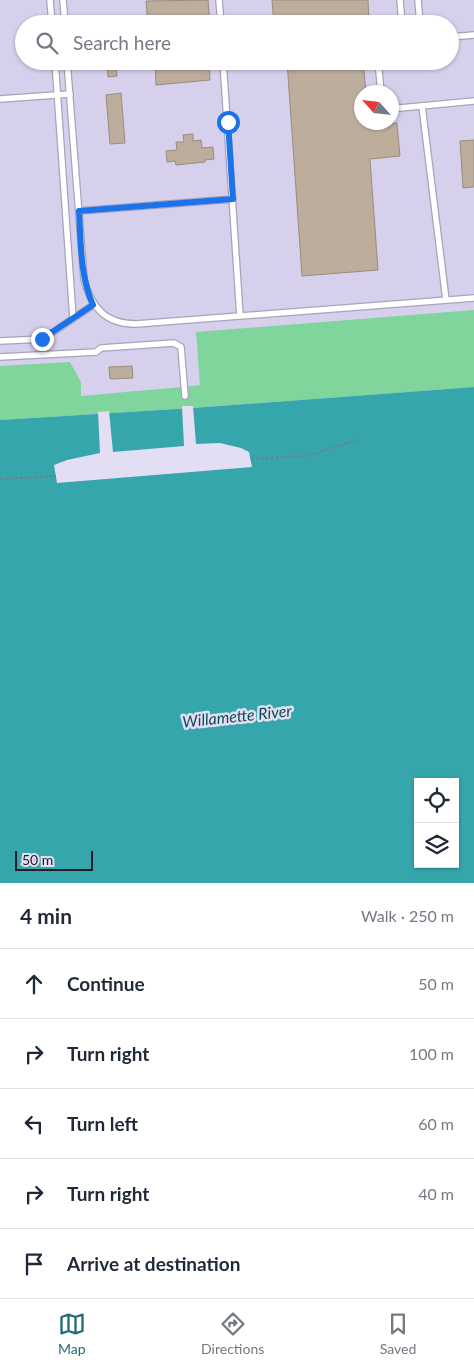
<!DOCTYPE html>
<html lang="en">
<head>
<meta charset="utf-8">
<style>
  :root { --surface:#fff; --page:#f6f6f7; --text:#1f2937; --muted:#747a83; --line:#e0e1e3; --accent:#236c76 }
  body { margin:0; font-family:Lato,sans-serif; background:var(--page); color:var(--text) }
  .controls { position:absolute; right:15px; bottom:15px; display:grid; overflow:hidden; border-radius:0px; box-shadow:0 1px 4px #0004 }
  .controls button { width:45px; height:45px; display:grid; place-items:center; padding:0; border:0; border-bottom:1px solid var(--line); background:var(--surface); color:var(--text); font:25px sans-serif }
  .compass { position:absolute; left:354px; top:85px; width:45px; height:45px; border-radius:50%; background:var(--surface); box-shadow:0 1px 4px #0004; rotate:297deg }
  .scale { position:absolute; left:15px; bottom:12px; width:78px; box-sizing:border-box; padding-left:5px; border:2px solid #1f1d24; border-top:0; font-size:14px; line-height:18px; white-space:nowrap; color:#1f1d24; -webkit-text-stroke:4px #e3def4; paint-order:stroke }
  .stop { position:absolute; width:15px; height:15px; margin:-11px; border:4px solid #1a73e8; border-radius:50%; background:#fff }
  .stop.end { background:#1a73e8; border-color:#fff; box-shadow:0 1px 5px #0008 }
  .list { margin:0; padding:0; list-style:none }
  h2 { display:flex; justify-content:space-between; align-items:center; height:65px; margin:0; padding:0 20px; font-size:21px }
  h2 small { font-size:16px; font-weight:400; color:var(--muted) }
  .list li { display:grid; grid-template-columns:32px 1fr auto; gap:15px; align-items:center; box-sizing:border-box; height:70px; padding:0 20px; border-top:1px solid var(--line) }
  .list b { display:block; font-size:19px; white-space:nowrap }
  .list em { font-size:16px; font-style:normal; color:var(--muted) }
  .icon { flex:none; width:28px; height:28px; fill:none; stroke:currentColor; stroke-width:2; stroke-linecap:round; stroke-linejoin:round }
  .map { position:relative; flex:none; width:474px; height:883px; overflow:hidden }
  .search { position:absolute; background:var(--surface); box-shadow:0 1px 4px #0004; left:15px; right:15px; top:15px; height:55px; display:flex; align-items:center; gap:12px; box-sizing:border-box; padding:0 18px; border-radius:28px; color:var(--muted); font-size:19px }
  .sheet { height:415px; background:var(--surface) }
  nav { display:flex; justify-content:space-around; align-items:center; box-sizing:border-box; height:70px; border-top:1px solid var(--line); background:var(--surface); font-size:14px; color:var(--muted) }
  nav a { display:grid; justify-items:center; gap:2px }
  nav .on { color:var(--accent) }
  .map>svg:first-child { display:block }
  .built { fill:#d7d0ec; fill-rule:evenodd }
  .green { fill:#7fd59b }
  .water { fill:#35a6ac; fill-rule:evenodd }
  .pier { fill:#e3def4 }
  .building { fill:#bcad9c; stroke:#9a8c7b }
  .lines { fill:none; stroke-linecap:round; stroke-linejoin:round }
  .lane-casing { stroke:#a8a3b8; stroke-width:8 }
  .path { stroke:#7c7886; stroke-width:2; stroke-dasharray:2.5 2.5; stroke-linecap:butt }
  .lane { stroke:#fff; stroke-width:5.5 }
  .route { stroke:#1a73e8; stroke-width:6 }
  .labels { text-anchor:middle; stroke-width:5; stroke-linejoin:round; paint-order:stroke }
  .water-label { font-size:16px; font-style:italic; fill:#0a4d50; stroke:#e3def4 }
</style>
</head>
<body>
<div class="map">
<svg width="474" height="883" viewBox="0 0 474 883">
  <rect width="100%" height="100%" fill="#e3def4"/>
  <path class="built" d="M0 0H474V387L0 420ZM24 24H450V61H24ZM362 92H392V122H362Z"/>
  <path class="green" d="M474 310V387L192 408 0 420V366L70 362 81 382V396L193 386 200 385 196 332Z"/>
  <path class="water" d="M474 387V883H0V420L192 408ZM418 782H455V864H418Z"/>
  <path class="pier" d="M182 406H193L196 444 220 443 241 448 249 452 252 467 57 483 54 465 67 460 100 453 98 412 109 411 113 452 184 446Z"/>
  <g class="building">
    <path d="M208 0 210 24H148L146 1Z"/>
    <path d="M272 0H368L369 24H274Z"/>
    <path d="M107 61H116L117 76 108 77Z"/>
    <path d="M155 61H209L210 80 156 85Z"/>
    <path d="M287 61H363L366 92H362V122H368V125L397 123 400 156 370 159 378 270 302 276Z"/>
    <path d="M121 93 125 143 110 144 106 95Z"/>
    <path d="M193 134V141L201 140 202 148 213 147 214 159 205 160V162L176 165 175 161 167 162 166 151 177 150 176 142H184L183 135Z"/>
    <path d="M474 140V187L463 188 460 141Z"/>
    <path d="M132 366 133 378 110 379 109 367Z"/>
  </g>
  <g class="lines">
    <g class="lane-casing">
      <g id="lane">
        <path d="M50 0 52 24"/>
        <path d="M63 0 65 24"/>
        <path d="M219 0 221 24"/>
        <path d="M400 0 402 24"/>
        <path d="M418 0 420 24"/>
        <path d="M450 37 474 35"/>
        <path d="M55 61 73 318"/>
        <path d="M67 61 84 279C91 307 105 324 136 324L474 298"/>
        <path d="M223 61 240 316"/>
        <path d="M378 61 381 92"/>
        <path d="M0 99 70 94"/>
        <path d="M392 105 400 108 474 101"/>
        <path d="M422 106 446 300"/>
        <path d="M79 211 233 199"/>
        <path d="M0 341 43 339 93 305"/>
        <path d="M0 357 96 352 101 348 174 343 181 347 185 396"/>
      </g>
    </g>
    <g class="path">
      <path d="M251 459 307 456 356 440"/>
      <path d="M0 479 56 476"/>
    </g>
    <use href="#lane" class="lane"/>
  </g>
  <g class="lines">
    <path class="route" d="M42 339 93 305C80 276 81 243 79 211L233 199 228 122"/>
  </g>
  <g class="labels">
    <g class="water-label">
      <text transform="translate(237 716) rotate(-6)" y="6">Willamette River</text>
    </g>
  </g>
</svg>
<div class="controls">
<button><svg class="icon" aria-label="locate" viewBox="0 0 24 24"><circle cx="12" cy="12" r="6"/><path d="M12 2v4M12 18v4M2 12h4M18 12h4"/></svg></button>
<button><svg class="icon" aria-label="layers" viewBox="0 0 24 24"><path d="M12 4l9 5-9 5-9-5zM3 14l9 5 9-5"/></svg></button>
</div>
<svg class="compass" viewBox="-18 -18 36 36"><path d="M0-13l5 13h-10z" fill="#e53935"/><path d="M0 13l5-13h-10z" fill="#747a83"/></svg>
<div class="scale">50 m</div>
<div class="stop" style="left:228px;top:122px"></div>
<div class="stop end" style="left:42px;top:339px"></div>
<div class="search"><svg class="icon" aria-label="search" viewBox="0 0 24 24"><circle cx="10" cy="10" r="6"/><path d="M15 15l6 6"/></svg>Search here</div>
</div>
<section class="sheet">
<h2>4 min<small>Walk · 250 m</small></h2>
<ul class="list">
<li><svg class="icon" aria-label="ahead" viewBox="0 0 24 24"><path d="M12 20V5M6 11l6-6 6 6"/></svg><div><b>Continue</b></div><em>50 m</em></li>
<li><svg class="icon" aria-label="right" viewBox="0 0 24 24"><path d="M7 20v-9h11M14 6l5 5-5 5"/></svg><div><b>Turn right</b></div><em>100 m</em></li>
<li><svg class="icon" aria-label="left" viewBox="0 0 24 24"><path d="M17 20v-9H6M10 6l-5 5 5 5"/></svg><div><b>Turn left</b></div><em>60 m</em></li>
<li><svg class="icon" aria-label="right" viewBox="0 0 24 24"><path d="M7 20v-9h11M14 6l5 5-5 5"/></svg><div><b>Turn right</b></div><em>40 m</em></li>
<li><svg class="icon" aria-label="arrive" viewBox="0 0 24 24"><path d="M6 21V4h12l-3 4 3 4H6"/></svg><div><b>Arrive at destination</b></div></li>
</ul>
</section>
<nav>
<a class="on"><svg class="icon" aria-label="map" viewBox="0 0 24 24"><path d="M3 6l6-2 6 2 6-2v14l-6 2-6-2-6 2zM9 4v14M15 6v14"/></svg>Map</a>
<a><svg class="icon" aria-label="directions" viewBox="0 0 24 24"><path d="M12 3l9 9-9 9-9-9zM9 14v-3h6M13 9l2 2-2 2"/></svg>Directions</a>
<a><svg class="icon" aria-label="saved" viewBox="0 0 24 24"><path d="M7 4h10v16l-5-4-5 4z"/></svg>Saved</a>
</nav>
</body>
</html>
